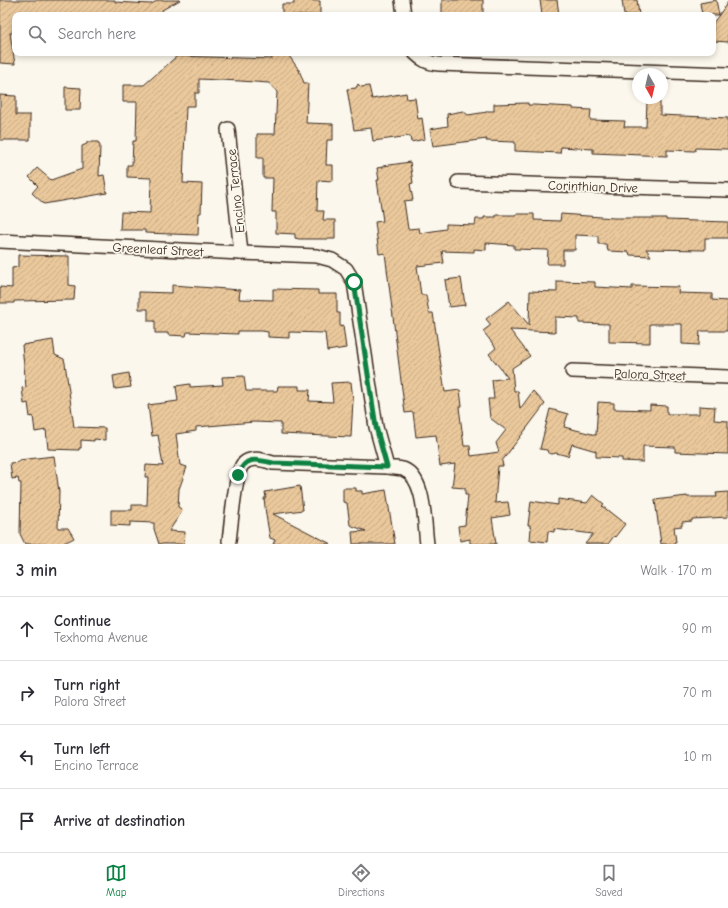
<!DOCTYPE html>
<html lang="en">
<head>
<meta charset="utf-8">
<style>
  :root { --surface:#fff; --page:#f2f2f3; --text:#2b2b33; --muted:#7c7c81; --line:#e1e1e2; --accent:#0b8043 }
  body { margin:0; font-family:"Comic Neue",sans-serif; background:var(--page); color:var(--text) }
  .compass { position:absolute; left:632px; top:68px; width:36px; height:36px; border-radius:50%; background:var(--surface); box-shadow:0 2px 6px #0003; rotate:172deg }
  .stop { position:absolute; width:12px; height:12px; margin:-9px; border:3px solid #0b8043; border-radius:50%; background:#fff }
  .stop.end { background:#0b8043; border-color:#fff; box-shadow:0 1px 4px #0008 }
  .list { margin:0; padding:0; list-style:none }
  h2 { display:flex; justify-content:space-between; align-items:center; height:52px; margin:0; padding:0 16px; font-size:17px }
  h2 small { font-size:13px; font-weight:400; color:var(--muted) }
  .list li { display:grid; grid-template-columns:26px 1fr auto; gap:12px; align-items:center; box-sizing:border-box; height:64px; padding:0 16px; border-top:1px solid var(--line) }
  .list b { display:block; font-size:15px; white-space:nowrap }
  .list p { margin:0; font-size:13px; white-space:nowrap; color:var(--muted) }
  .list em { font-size:13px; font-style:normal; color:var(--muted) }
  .icon { flex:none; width:22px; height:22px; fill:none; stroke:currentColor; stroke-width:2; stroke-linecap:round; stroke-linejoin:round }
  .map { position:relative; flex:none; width:728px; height:544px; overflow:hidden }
  .search { position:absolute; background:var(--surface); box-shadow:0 2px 6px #0003; left:12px; right:12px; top:12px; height:44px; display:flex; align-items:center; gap:10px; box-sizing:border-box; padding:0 14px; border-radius:8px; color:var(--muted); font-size:15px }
  .sheet { height:308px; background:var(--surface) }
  nav { display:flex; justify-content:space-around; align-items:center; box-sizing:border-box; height:56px; border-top:1px solid var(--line); background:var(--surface); font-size:11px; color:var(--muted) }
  nav a { display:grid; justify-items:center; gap:2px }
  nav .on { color:var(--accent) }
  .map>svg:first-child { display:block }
  .building { fill:url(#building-hatch); stroke:#3b2a1e }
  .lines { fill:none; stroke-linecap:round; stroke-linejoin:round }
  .street-casing { stroke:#3b2a1e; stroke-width:16 }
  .street { stroke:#fbf7ec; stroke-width:13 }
  .route { stroke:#0b8043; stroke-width:5 }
  .labels { text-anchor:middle; stroke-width:3.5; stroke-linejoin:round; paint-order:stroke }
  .street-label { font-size:13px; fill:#3b2a1e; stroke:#fbf7ec }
</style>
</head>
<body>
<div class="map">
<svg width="728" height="544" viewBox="0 0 728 544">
  <defs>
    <pattern id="building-hatch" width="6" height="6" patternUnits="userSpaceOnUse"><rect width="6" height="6" fill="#eac89c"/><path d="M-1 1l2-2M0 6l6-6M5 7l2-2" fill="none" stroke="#caac86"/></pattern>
  </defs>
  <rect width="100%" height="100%" fill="#fbf7ec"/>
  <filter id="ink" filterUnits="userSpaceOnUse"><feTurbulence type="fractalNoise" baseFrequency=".025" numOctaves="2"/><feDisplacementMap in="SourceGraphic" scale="8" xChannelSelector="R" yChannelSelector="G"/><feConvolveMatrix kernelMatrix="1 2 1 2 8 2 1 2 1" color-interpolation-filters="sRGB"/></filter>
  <g filter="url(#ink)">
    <g class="building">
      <path d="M0 0H115V2L151 4 159 0H180L162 10 164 15H14L13 33H10L15 64 0 63Z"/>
      <path d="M294 0 320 1V15H282V4H294Z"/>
      <rect x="442" y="0" width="41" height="15"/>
      <path d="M540 0H557L559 15H542Z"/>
      <path d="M622 0H637L639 15H624Z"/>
      <path d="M716 0 719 15 728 2V42L713 41V23L719 15H702L700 3Z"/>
      <path d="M272 53H287L299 70 304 83H308L306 123 333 124V140H327L326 165H333V181L318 180 317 211H324L323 220H335V239H299L295 238V234L276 233V212H272L273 178H263V158H257V134H275L277 92 269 83 240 81 199 79V93H195V106H186L183 183 202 184 201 213H199L198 235 145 233V230H120L121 212 150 213 151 178 127 177V165H132L133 141H136L137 102H123V85H144L177 56 272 59Z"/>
      <path d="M358 84 361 87 369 86 372 99 406 93 407 99 415 98 418 119 422 118 425 139 411 142 410 136 373 141 371 128 354 130 347 89 356 88Z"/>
      <path d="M65 87 81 88 80 110H65Z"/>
      <path d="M0 95 16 96V115H30V140H0Z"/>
      <path d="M647 101 660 102V115L728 118V149L696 148 695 151 667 150V156L593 153V149L561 147 560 153 515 151V142L486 141 487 139 433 146 430 129 448 126 447 114 463 111 468 115 487 112V111H494V104L528 103V105H534L573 107V109L591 110 590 120 625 121 624 127H646Z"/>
      <path d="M87 142H98L100 146 99 176 104 175 107 193 44 204 32 193 38 186 29 177 37 168 51 180 82 169V146L87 144Z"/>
      <path d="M410 162 413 183 410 184 413 200 404 201 408 229 419 228 420 233 446 229V224L475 225 476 219H484V217H496V215H515L516 214H534V220L560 221 561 214 614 218H666V220L728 222V238H705V250L646 249 651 256 630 255 629 252 608 251 606 244H598V236L575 235V250H563V264H547L548 250 514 249V245L486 243V250L474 249V252L442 251 444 263 417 266 421 295H426L429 313H433L445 392 460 390 462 406 459 407 464 446H470L471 456 499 452 496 443 506 430 490 418 488 399H494L492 380 508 378 489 354 496 348 483 331 491 325 486 319 509 301 529 325 530 291 557 292V281L595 282V287L632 289V286L679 287 678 293 712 294V300L728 301 727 331H700L699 345 682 344V324H650V343L609 342V324L579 323V318L555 317V332L510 330 530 356 512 368 514 391H518L520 409 533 391 545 404 502 461 503 466H498L495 503 508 502 510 515 492 518 496 544H470V539L460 541 458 526 465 525 468 495H465V488L452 487 455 464 440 466 436 435 416 437 413 412 405 413 385 253 379 254 375 222 383 221 377 180H379L377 168 383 167V166Z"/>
      <path d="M18 255 69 256V285L75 286 74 300 14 301V303H0V287L12 288V268L18 267Z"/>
      <path d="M461 278 465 305 449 307 445 280Z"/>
      <path d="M172 285 240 290 239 299 273 300V289L318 290V294H337V313H340V327L343 326 346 348 327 351 325 333 289 332V338L268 337V332L262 331H238V334L187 332 186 336 168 335V333H155V321H148V309H139V292L172 293Z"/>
      <path d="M53 340 55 355 64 359 65 363 74 427 105 428V440L94 439V441L81 440V448H79V450L48 449 46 430 35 432 33 416 30 417 28 403 24 404 22 388 26 387 22 345Z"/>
      <path d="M129 373 131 387 115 389 113 376Z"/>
      <path d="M244 376 246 391H277L278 386H299V390H310L309 401 333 402 331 383 351 382 353 400 351 437 281 434V423L254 422 196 427V431L176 434 180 465 187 467 179 489 178 507 183 510 169 531 185 532 184 544H159L154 529V523L130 522V526L111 525V510H132V505H147L148 477H145L146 465 163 466 158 435 152 436 148 405 178 401 176 386 190 384V387L223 385 222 377Z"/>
      <path d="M598 402 614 403V409L650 410V405L667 406V414H699V406L715 407 714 420 728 421V454L675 452V447L643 446V462L622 461V458L596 457V451L572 444 568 456 556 453 552 454 548 453 547 450 540 449 550 409 568 414 564 427 596 435Z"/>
      <path d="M54 456 59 492 58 528H68L74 538 62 544H25L20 534 21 483H19L18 478 12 479 10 463 19 462V460Z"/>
      <path d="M300 486 303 510 273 514 331 544H273L275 540 270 538 266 515 264 498H266L265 492Z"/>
      <path d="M343 488H356V491H362V494L386 490 395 544H353L352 532 366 531 350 525 347 503 343 502Z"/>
      <path d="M728 492V517L692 519V521L682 522V526L674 527 676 542H674L675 544H661L655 500 687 496V497H717L716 493Z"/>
      <path d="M593 495 604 504 602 506 625 524 615 537 614 536 608 544H585L593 534 554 529V532L548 531 547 542 530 540 531 528H530V525H528L531 501 558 505V499L587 503Z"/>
    </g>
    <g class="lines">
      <g class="street-casing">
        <g id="street">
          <path d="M402 0 404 15"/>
          <path d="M415 53C422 60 428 63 439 64L728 74"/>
          <path d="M228 129 241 253"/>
          <path d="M458 182 728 190"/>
          <path d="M0 241 241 253 317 256 332 260 346 269 354 282 376 427 387 467C392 468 398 468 403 469 426 478 424 523 427 544"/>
          <path d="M572 371 728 377"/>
          <path d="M229 541C231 527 235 472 243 464 251 456 263 460 273 463L387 467"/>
        </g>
      </g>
      <use href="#street" class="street"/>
    </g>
  </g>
  <g class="lines" filter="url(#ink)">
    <path class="route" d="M238 475C245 456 256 459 273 463L387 467 376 427 354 282"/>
  </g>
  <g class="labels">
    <g class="street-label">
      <text transform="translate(593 186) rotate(2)" y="5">Corinthian Drive</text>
      <text transform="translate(235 191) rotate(-96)" y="5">Encino Terrace</text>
      <text transform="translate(158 249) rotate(3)" y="5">Greenleaf Street</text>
      <text transform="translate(650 374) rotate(2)" y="5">Palora Street</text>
    </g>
  </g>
</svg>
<svg class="compass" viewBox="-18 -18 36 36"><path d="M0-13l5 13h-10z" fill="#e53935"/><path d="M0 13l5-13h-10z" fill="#7c7c81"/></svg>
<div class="stop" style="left:354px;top:282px"></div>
<div class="stop end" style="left:238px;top:475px"></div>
<div class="search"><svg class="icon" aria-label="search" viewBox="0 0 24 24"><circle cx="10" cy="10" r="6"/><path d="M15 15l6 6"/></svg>Search here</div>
</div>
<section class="sheet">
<h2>3 min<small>Walk · 170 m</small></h2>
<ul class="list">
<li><svg class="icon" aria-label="ahead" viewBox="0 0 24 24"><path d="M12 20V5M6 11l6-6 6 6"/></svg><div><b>Continue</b><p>Texhoma Avenue</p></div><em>90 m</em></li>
<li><svg class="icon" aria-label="right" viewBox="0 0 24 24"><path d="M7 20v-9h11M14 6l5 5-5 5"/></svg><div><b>Turn right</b><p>Palora Street</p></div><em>70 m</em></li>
<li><svg class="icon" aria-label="left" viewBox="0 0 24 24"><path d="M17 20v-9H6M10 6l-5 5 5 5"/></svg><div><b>Turn left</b><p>Encino Terrace</p></div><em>10 m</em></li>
<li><svg class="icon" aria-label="arrive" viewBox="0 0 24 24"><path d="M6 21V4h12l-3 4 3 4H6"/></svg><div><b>Arrive at destination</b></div></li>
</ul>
</section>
<nav>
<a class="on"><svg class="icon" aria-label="map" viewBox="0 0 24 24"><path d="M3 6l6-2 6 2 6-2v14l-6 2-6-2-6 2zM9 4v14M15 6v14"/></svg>Map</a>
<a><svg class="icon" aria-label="directions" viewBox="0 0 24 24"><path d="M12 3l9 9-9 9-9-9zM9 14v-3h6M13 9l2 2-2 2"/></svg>Directions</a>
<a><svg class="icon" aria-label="saved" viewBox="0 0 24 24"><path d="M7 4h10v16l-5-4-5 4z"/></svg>Saved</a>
</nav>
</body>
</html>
